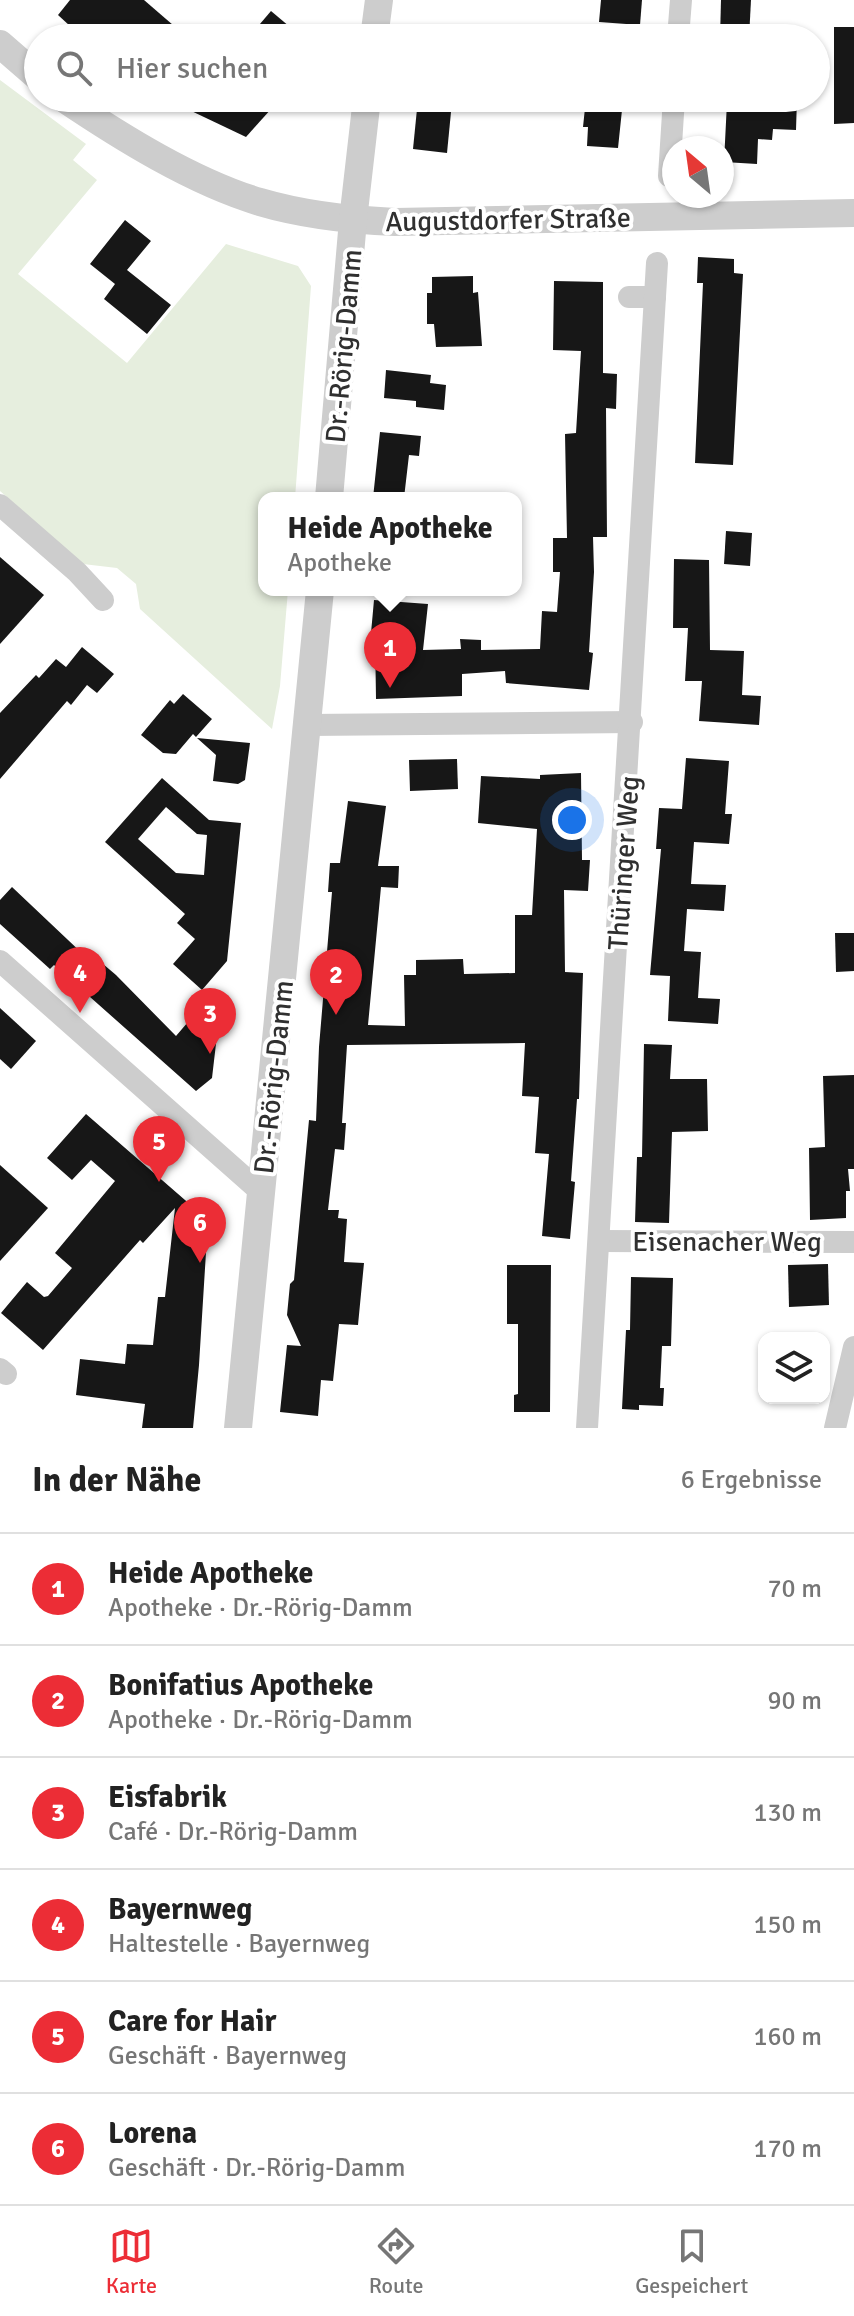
<!DOCTYPE html>
<html lang="de">
<head>
<meta charset="utf-8">
<style>
  :root { --surface:#fff; --page:#f6f6f6; --text:#222; --muted:#767676; --line:#e0e0e0; --accent:#ec2d36 }
  body { margin:0; font-family:Signika,sans-serif; background:var(--page); color:var(--text) }
  .controls { position:absolute; right:24px; bottom:24px; display:grid; overflow:hidden; border-radius:16px; box-shadow:0 2px 6px #0004 }
  .controls button { width:72px; height:72px; display:grid; place-items:center; padding:0; border:0; border-bottom:2px solid var(--line); background:var(--surface); color:var(--text); font:40px sans-serif }
  .compass { position:absolute; left:662px; top:136px; width:72px; height:72px; border-radius:50%; background:var(--surface); box-shadow:0 2px 6px #0004; rotate:331deg }
  .you { position:absolute; left:572px; top:820px; width:28px; height:28px; margin:-20px; border:6px solid #fff; border-radius:50%; background:#1a73e8; box-shadow:0 0 0 12px #1a73e833 }
  .badge { display:grid; place-items:center; width:52px; height:52px; border-radius:50%; background:var(--accent); color:#fff; font-size:26px; font-weight:700 }
  .pin { position:absolute; translate:-50% -66px; filter:drop-shadow(0 2px 4px #0008) }
  .pin::after { content:''; position:absolute; top:42px; width:28px; height:24px; background:inherit; clip-path:polygon(0 0,100% 0,50% 100%) }
  .popup { position:absolute; left:258px; top:492px; width:264px; height:104px; box-sizing:border-box; display:grid; place-content:center; border-radius:16px; background:var(--surface); filter:drop-shadow(0 2px 6px #0005); font-size:26px; white-space:nowrap; color:var(--muted) }
  .popup b { font-size:30px; color:var(--text) }
  .popup::after { content:''; position:absolute; left:50%; top:100%; margin-left:-16px; border:16px solid transparent; border-top-color:var(--surface) }
  .list { margin:0; padding:0; list-style:none }
  h2 { display:flex; justify-content:space-between; align-items:center; height:104px; margin:0; padding:0 32px; font-size:34px }
  h2 small { font-size:26px; font-weight:400; color:var(--muted) }
  .list li { display:grid; grid-template-columns:52px 1fr auto; gap:24px; align-items:center; box-sizing:border-box; height:112px; padding:0 32px; border-top:2px solid var(--line) }
  .list b { display:block; font-size:30px; white-space:nowrap }
  .list p { margin:0; font-size:26px; white-space:nowrap; color:var(--muted) }
  .list em { font-size:26px; font-style:normal; color:var(--muted) }
  .icon { flex:none; width:44px; height:44px; fill:none; stroke:currentColor; stroke-width:2; stroke-linecap:round; stroke-linejoin:round }
  .map { position:relative; flex:none; width:854px; height:1428px; overflow:hidden }
  .search { position:absolute; background:var(--surface); box-shadow:0 2px 6px #0004; left:24px; right:24px; top:24px; height:88px; display:flex; align-items:center; gap:20px; box-sizing:border-box; padding:0 28px; border-radius:44px; color:var(--muted); font-size:30px }
  .sheet { height:776px; background:var(--surface) }
  nav { display:flex; justify-content:space-around; align-items:center; box-sizing:border-box; height:112px; border-top:2px solid var(--line); background:var(--surface); font-size:22px; color:var(--muted) }
  nav a { display:grid; justify-items:center; gap:4px }
  nav .on { color:var(--accent) }
  .map>svg:first-child { display:block }
  .green { fill:#e6eede }
  .building { fill:#171717; fill-rule:evenodd }
  .lines { fill:none; stroke-linecap:round; stroke-linejoin:round }
  .minor { stroke:#cdcdcd; stroke-width:22 }
  .tertiary { stroke:#cdcdcd; stroke-width:28 }
  .labels { text-anchor:middle; stroke-width:8; stroke-linejoin:round; paint-order:stroke }
  .street-label { font-size:28px; fill:#303030; stroke:#fff }
</style>
</head>
<body>
<div class="map">
<svg width="854" height="1428" viewBox="0 0 854 1428">
  <rect width="100%" height="100%" fill="#fff"/>
  <path class="green" d="M0 80 86 144 73 160 97 180 18 274 127 363 226 244 298 266 311 286 295 498H264V590H288L280 686 272 729 140 609 136 584 117 568 83 564 0 491Z"/>
  <g class="building">
    <path d="M70 0H144L188 38H83L58 15Z"/>
    <path d="M601 0H642L640 25 599 22Z"/>
    <path d="M721 0H751L749 38H720Z"/>
    <path d="M271 11 303 38H248Z"/>
    <path d="M834 27H854V123L834 124Z"/>
    <path d="M164 98H281L246 137Z"/>
    <path d="M746 98H797L796 130 773 129 772 140 758 139 757 164 724 162 727 102 745 103Z"/>
    <path d="M585 108 622 110 618 148 587 146 588 127H583Z"/>
    <path d="M417 109 451 112 447 153 413 149Z"/>
    <path d="M125 220 151 241 127 270 171 305 147 334 104 299 115 284 90 264Z"/>
    <path d="M698 257 734 259V273L743 274 733 465 695 463 703 283H697Z"/>
    <path d="M473 276V293L478 292 482 346 436 347 434 324H427V293H432V277Z"/>
    <path d="M554 281 603 282V373L617 374 616 409 606 408 607 537H593L594 572 589 652 593 653 589 690 506 683 505 671 462 674V696L376 699 375 633H371L374 600 428 604 423 650 461 649 460 639 481 640V650L540 649 542 611 557 612 560 572H553V538H567L565 434 576 433 581 351 553 350Z"/>
    <path d="M386 370 431 375 430 383 446 385 444 410 416 407V401L384 398Z"/>
    <path d="M380 432 421 436 419 456 409 455 404 498H373Z"/>
    <path d="M726 531 752 533 750 566 724 564Z"/>
    <path d="M0 557 44 595 0 644Z"/>
    <path d="M674 559 709 560 710 650 744 651 742 695 761 696 759 725 699 721 702 681H685L688 628H673Z"/>
    <path d="M82 647 114 674 97 693 87 685 71 705 67 701 0 779V713L36 675 39 678 56 659 66 667Z"/>
    <path d="M183 694 212 719 196 737 193 734 176 754 163 753 141 735 170 700 174 704Z"/>
    <path d="M197 738 250 743 245 780 238 784 213 781 216 755Z"/>
    <path d="M686 758 729 761 725 814H732L729 844 694 842 691 884 726 885 724 911 687 909 684 951 701 952 698 998 720 999 718 1024 668 1021 670 976 650 975 661 849H656L659 808 682 809Z"/>
    <path d="M457 759 458 789 410 791 409 760Z"/>
    <path d="M581 773 582 860H590L588 891 564 890 565 972 583 973 579 1099H577L571 1181 575 1182 570 1239 542 1236 549 1154 535 1153 539 1097 522 1096 525 1043 347 1045 342 1123H346L344 1150 335 1149 328 1210H339L338 1218 347 1219 344 1262 364 1263 358 1325 339 1324 333 1381 321 1380 318 1416 280 1412 287 1345 301 1346 287 1315 290 1284 294 1280 309 1120 316 1121 319 1047 332 892H328L330 863H340L348 801 386 806 378 866H399L398 888 381 887 368 1025 405 1026 404 975H416V960L463 959 464 974 515 973V915H532L537 829 478 823 481 776 540 779V775Z"/>
    <path d="M162 778 209 820 241 823 227 961 202 990 173 964 195 939 177 923 185 914 105 842ZM166 807 197 834 207 835 204 875 176 873 138 839Z"/>
    <path d="M12 887 86 957 90 953 116 975 176 1036 194 1015 217 1035 212 1078 196 1091 54 965 50 969 0 924V900Z"/>
    <path d="M835 933H854V971L836 972Z"/>
    <path d="M0 1008 36 1041 11 1069 0 1059Z"/>
    <path d="M644 1044 672 1045 670 1079H707L708 1131 672 1132 669 1223 635 1222 637 1157H642Z"/>
    <path d="M854 1075V1169H848L850 1191H846V1218L810 1220 809 1148 825 1147 823 1076Z"/>
    <path d="M86 1114 208 1220 199 1365 193 1428H142L145 1404 76 1395 80 1359 125 1364 127 1344 153 1345 158 1297H165L175 1208 143 1243 140 1240 43 1350 1 1313 27 1282 44 1297 48 1296 72 1268 55 1253 115 1181 91 1160 72 1180 47 1158Z"/>
    <path d="M0 1165 48 1208 0 1261Z"/>
    <path d="M828 1264 829 1305 789 1307 788 1265Z"/>
    <path d="M507 1265H551L550 1412H514V1395L518 1394V1324H507Z"/>
    <path d="M631 1277 673 1278 671 1346H662L660 1388H664L663 1406 639 1405V1410L622 1409 626 1330H630Z"/>
  </g>
  <g class="lines">
    <g class="minor">
      <path d="M678 38 681 0"/>
      <path d="M669 176 674 98"/>
      <path d="M629 297H655"/>
      <path d="M0 505 77 572 103 600"/>
      <path d="M307 725 632 722"/>
      <path d="M0 961 262 1193"/>
      <path d="M599 1241 854 1242"/>
      <path d="M0 1369 6 1374"/>
      <path d="M587 1428 657 263"/>
      <path d="M835 1428 854 1347"/>
    </g>
    <g class="tertiary">
      <path d="M374 38 379 0"/>
      <path d="M0 44 38 77"/>
      <path d="M63 98C121 137 193 182 260 202 304 215 350 220 395 222L854 213"/>
      <path d="M329 498 353 220 367 98"/>
      <path d="M238 1428 320 590"/>
    </g>
  </g>
  <g class="labels">
    <g class="street-label">
      <text transform="translate(508 219) rotate(-1)" y="10">Augustdorfer Straße</text>
      <text transform="translate(343 346) rotate(-85)" y="10">Dr.-Rörig-Damm</text>
      <text transform="translate(623 863) rotate(-86)" y="10">Thüringer Weg</text>
      <text transform="translate(273 1077) rotate(-84)" y="10">Dr.-Rörig-Damm</text>
      <text x="727" y="1251">Eisenacher Weg</text>
    </g>
  </g>
</svg>
<div class="controls">
<button><svg class="icon" aria-label="layers" viewBox="0 0 24 24"><path d="M12 4l9 5-9 5-9-5zM3 14l9 5 9-5"/></svg></button>
</div>
<svg class="compass" viewBox="-18 -18 36 36"><path d="M0-13l5 13h-10z" fill="#e53935"/><path d="M0 13l5-13h-10z" fill="#767676"/></svg>
<div class="you"></div>
<div class="pin badge" style="left:390px;top:688px">1</div>
<div class="popup"><b>Heide Apotheke</b>Apotheke</div>
<div class="pin badge" style="left:336px;top:1015px">2</div>
<div class="pin badge" style="left:210px;top:1054px">3</div>
<div class="pin badge" style="left:80px;top:1013px">4</div>
<div class="pin badge" style="left:159px;top:1182px">5</div>
<div class="pin badge" style="left:200px;top:1263px">6</div>
<div class="search"><svg class="icon" aria-label="search" viewBox="0 0 24 24"><circle cx="10" cy="10" r="6"/><path d="M15 15l6 6"/></svg>Hier suchen</div>
</div>
<section class="sheet">
<h2>In der Nähe<small>6 Ergebnisse</small></h2>
<ul class="list">
<li><span class="badge">1</span><div><b>Heide Apotheke</b><p>Apotheke · Dr.-Rörig-Damm</p></div><em>70 m</em></li>
<li><span class="badge">2</span><div><b>Bonifatius Apotheke</b><p>Apotheke · Dr.-Rörig-Damm</p></div><em>90 m</em></li>
<li><span class="badge">3</span><div><b>Eisfabrik</b><p>Café · Dr.-Rörig-Damm</p></div><em>130 m</em></li>
<li><span class="badge">4</span><div><b>Bayernweg</b><p>Haltestelle · Bayernweg</p></div><em>150 m</em></li>
<li><span class="badge">5</span><div><b>Care for Hair</b><p>Geschäft · Bayernweg</p></div><em>160 m</em></li>
<li><span class="badge">6</span><div><b>Lorena</b><p>Geschäft · Dr.-Rörig-Damm</p></div><em>170 m</em></li>
</ul>
</section>
<nav>
<a class="on"><svg class="icon" aria-label="map" viewBox="0 0 24 24"><path d="M3 6l6-2 6 2 6-2v14l-6 2-6-2-6 2zM9 4v14M15 6v14"/></svg>Karte</a>
<a><svg class="icon" aria-label="directions" viewBox="0 0 24 24"><path d="M12 3l9 9-9 9-9-9zM9 14v-3h6M13 9l2 2-2 2"/></svg>Route</a>
<a><svg class="icon" aria-label="saved" viewBox="0 0 24 24"><path d="M7 4h10v16l-5-4-5 4z"/></svg>Gespeichert</a>
</nav>
</body>
</html>
